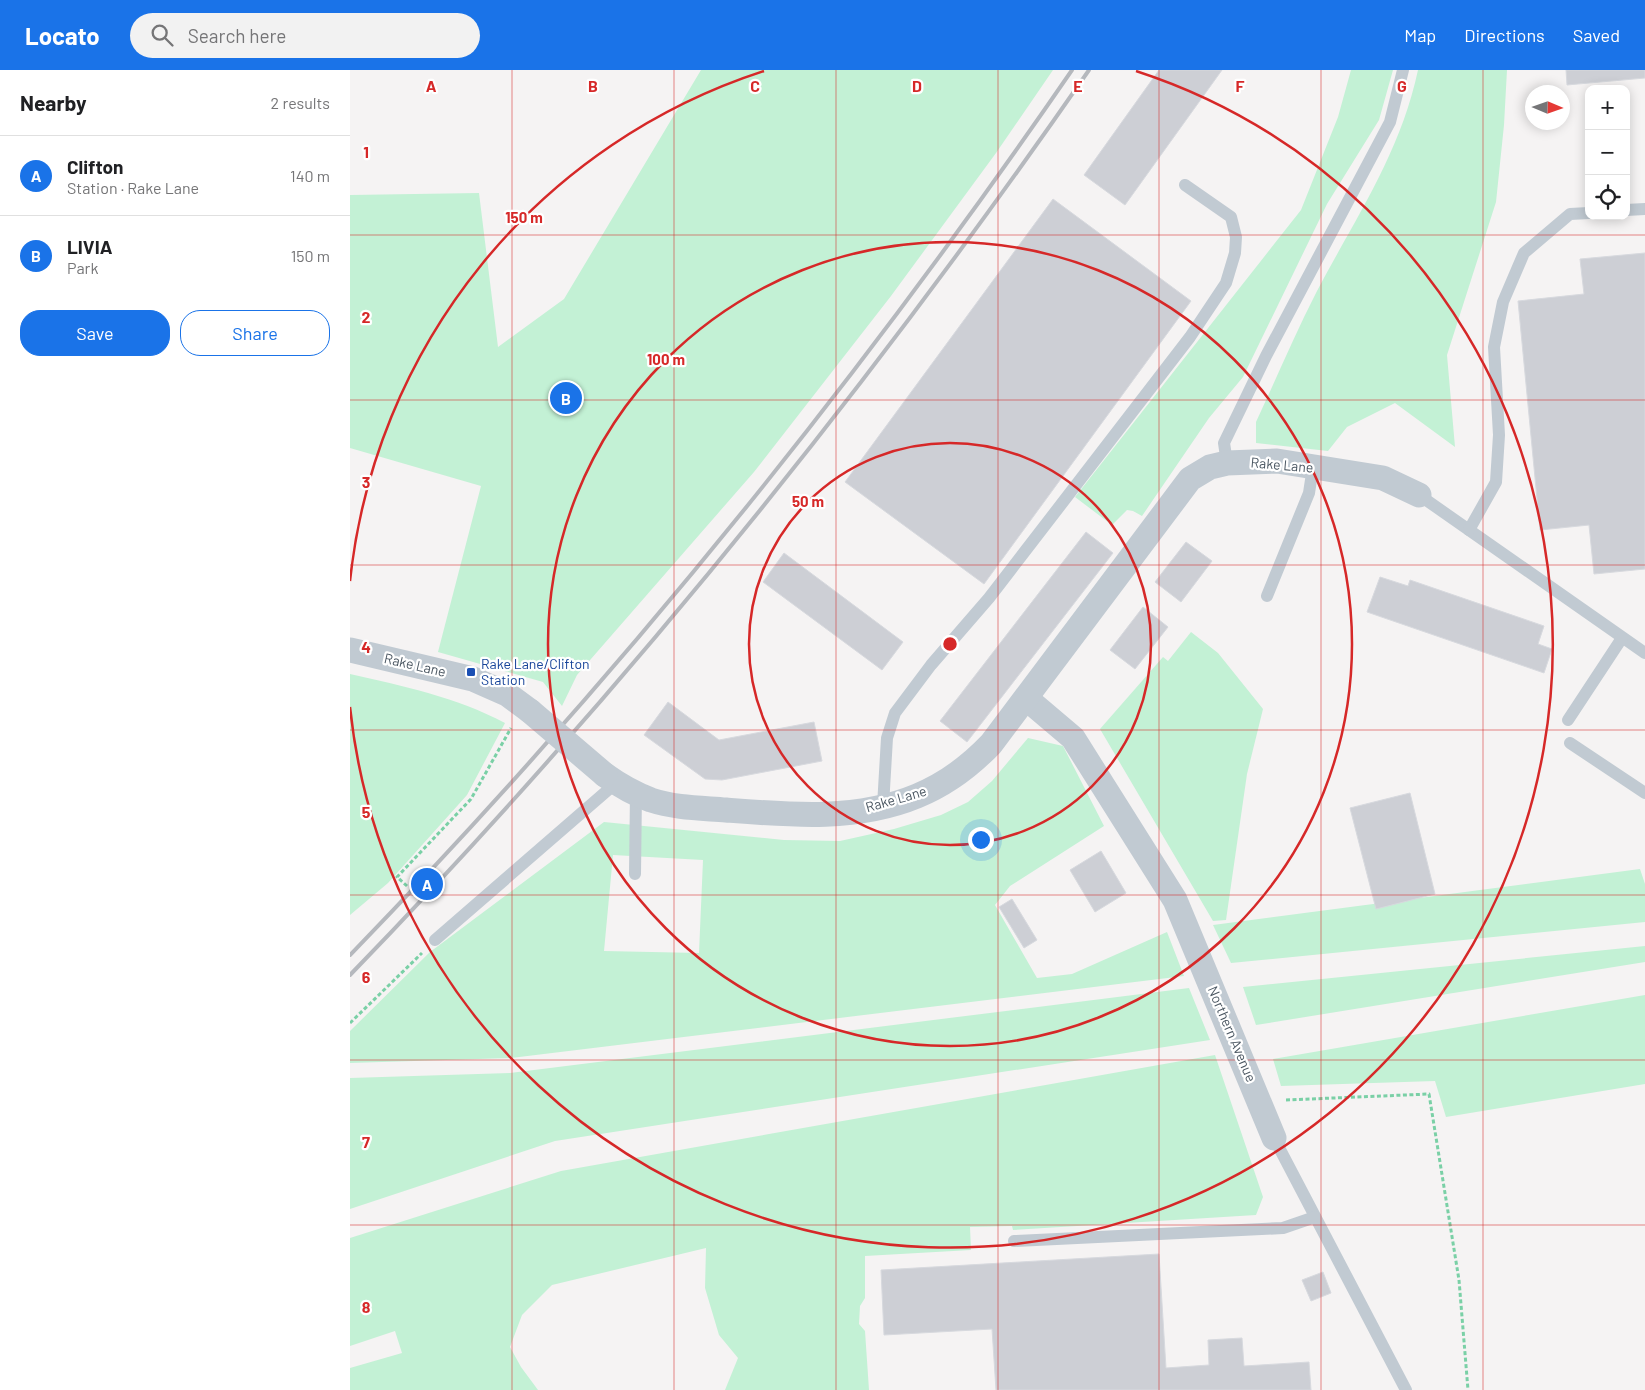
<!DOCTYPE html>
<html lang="en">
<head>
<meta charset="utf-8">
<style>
  :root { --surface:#fff; --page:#f2f2f2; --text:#202124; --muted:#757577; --line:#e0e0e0; --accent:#1a73e8 }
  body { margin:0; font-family:Barlow,sans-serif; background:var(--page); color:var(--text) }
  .controls { position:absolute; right:15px; top:15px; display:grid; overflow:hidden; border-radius:10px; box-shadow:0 2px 12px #0003 }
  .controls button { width:45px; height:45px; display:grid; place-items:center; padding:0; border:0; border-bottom:1px solid var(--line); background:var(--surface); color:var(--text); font:25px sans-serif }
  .compass { position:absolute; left:1175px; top:15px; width:45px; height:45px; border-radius:50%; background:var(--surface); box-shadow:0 2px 12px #0003; rotate:92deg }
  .you { position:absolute; left:630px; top:769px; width:18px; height:18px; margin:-12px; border:4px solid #fff; border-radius:50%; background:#1a73e8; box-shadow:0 0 0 8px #1a73e833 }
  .badge { display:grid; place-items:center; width:32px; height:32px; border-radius:50%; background:var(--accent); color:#fff; font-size:16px; font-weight:700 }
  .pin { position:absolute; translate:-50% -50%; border:2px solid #fff; box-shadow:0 1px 5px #0006 }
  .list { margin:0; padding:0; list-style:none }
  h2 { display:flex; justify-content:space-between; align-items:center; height:65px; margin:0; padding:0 20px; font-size:21px }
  h2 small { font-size:16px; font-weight:400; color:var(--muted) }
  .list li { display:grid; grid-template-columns:32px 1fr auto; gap:15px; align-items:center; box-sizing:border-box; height:80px; padding:0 20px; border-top:1px solid var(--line) }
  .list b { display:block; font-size:19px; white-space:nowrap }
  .list p { margin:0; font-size:16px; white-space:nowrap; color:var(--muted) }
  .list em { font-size:16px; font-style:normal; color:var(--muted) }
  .actions { display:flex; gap:10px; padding:15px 20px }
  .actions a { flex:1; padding:11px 0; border:1px solid var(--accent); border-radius:20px; text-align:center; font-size:18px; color:var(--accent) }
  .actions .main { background:var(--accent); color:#fff }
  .icon { flex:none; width:28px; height:28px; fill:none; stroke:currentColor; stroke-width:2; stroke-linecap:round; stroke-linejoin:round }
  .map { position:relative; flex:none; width:1295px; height:1320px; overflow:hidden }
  header { display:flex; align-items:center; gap:30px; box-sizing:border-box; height:70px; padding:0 25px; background:var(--accent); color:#fff }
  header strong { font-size:24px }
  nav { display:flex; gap:28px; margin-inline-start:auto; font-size:18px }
  .search { width:350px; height:45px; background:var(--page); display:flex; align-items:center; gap:12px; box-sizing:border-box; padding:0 18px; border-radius:28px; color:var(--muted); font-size:19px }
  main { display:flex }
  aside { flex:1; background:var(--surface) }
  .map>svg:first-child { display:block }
  .green { fill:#c3f1d5; fill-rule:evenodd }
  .building { fill:#cdcfd5; stroke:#d7d9de }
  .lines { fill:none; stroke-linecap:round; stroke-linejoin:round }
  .path { stroke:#7ad0a6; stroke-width:3; stroke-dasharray:4 2.5; stroke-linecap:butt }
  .lane { stroke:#c1cad2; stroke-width:12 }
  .street { stroke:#c1cad2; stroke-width:25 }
  .rail { stroke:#b5b8bd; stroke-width:4 }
  .street-bridge { stroke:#c1cad2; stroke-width:25 }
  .grid { fill:none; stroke:#d62828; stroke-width:1; stroke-opacity:0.55 }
  .ring { fill:none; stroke:#d62828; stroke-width:2.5 }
  .transit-dot { fill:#1a4fb4; stroke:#fff; stroke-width:2 }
  .labels { text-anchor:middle; stroke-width:4.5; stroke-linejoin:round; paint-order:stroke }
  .street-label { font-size:14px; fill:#4a5661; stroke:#fff }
  .transit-label { font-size:14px; fill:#164399; stroke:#fff; text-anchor:start }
  .grid-label { font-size:16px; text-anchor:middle; font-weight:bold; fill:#d62828; stroke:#fff; stroke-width:4.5; stroke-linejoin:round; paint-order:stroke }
  .centre { fill:#d62828; stroke:#fff; stroke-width:2.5 }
  .ring-label { font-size:15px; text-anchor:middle; font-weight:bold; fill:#d62828; stroke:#fff; stroke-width:4.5; stroke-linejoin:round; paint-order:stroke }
</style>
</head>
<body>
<header>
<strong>Locato</strong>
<div class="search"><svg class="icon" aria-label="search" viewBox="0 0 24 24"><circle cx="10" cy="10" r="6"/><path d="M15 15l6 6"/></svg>Search here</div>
<nav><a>Map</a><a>Directions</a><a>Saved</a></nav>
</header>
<main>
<aside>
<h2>Nearby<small>2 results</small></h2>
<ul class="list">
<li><span class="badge">A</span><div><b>Clifton</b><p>Station · Rake Lane</p></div><em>140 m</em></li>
<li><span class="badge">B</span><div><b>LIVIA</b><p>Park</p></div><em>150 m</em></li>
</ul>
<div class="actions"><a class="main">Save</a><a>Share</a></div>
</aside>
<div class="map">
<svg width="1295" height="1320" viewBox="0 0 1295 1320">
  <rect width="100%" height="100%" fill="#f5f3f3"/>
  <g class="green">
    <path d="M351 0H703L646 83 541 226 404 402 227 605 212 636 193 612 88 582 131 416 0 378V125L129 123 148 277 214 229Z"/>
    <path d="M1001 0H1043L1029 50 977 134 893 307 859 348 792 446 783 441 777 440 762 455 725 427 951 140 988 47Z"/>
    <path d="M1068 0H1157L1154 55 1146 132 1097 285 1105 377 1045 333 997 357 978 381 906 373V352C926 309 945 264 967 221 1006 147 1050 84 1068 0Z"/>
    <path d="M841 562 868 583 913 639 897 704 876 850 863 851 750 659 813 587 818 591Z"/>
    <path d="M0 604C53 616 106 627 155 653L117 725 38 813 0 845Z"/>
    <path d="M678 668 713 676 754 756 660 816 645 835 687 908 722 904 817 862 834 906 161 988 0 993V961L80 882 254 752 434 770 490 771 544 759 591 745 618 732 642 711ZM263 785 353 790 349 883 254 881Z"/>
    <path d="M1290 799 1295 814V852L881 893 863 855Z"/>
    <path d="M1295 876V892L906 955 893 917Z"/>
    <path d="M839 918 860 970 205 1071 0 1139V1008L160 1003Z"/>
    <path d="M1295 925V1014L1096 1047 1085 1011 931 1016 923 989Z"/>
    <path d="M865 985 913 1127 906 1145 663 1160 662 1156 620 1157 621 1180 515 1186V1228L510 1236 509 1254 515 1261 519 1320H375L388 1288 369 1265 355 1218 356 1178 202 1215 172 1245 160 1277 171 1297 188 1320H0V1298L52 1283 45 1261 0 1276V1168L211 1101Z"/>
  </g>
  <g class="building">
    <path d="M809 0H872L775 135 734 105Z"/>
    <path d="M1216 0H1295V8L1217 15Z"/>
    <path d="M703 129 841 231 634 514 495 412Z"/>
    <path d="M1295 183V499L1244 504 1239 455 1190 460 1168 231 1234 224 1230 189Z"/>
    <path d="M736 462 763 483 617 672 590 651Z"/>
    <path d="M836 472 862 491 831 532 805 512Z"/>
    <path d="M434 483 553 572 532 600 413 512Z"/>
    <path d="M1030 507 1058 516 1060 510 1194 556 1188 574 1202 579 1194 603 1017 542Z"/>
    <path d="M793 537 818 557 785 599 760 580Z"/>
    <path d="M318 632 369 670 464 652 472 691 372 710 355 709 294 665Z"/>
    <path d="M1060 723 1085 824 1026 839 1000 738Z"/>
    <path d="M751 781 776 823 745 842 720 800Z"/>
    <path d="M662 829 687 870 674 878 649 837Z"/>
    <path d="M809 1184 816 1298 859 1295 858 1270 892 1268 894 1296 959 1292 961 1320H646L642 1259 534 1265 531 1200Z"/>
    <path d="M973 1202 981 1223 961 1231 952 1210Z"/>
  </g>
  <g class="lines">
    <g class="path">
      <path d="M57 816 47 807 121 729 161 658"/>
      <path d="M0 953 72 883"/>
      <path d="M936 1030 1079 1024 1109 1210 1118 1320"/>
    </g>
    <g class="lane">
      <path d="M1276 140 1295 139"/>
      <path d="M877 393 874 373 916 286 1040 52 1053 0"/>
      <path d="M1069 425 1295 583"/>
      <path d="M1119 460 1146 412 1149 365 1144 277 1153 232 1174 183 1220 144 1239 143"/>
      <path d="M917 526 959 423 963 397"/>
      <path d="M1218 650 1272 568"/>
      <path d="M1220 673 1295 723"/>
      <path d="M533 736 537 668 545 643 581 595 639 528 840 267 876 213 885 183 886 167 881 147 835 115"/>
      <path d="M285 804 286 722"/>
      <path d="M85 870 266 713"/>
      <path d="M924 1068 1056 1320"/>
      <path d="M664 1171 933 1158 965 1147"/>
    </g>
    <g class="street">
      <path d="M0 580 123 609 157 624 180 641"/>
      <path d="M677 629 723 668 825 830 924 1068"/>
      <path d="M255 705C269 715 285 724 301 730 325 738 352 738 376 740 440 745 507 751 567 726 596 714 620 696 641 674L840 409 860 397 877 393 927 391 1033 408 1069 425"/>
    </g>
    <g class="rail">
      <path d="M0 885C265 612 506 314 722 0"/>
      <path d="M0 905C271 625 517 320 739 0"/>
    </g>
    <path class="street-bridge" d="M180 641 255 705"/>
  </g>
  <path class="grid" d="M162 0V1320M324 0V1320M486 0V1320M648 0V1320M809 0V1320M971 0V1320M1133 0V1320M0 165H1295M0 330H1295M0 495H1295M0 660H1295M0 825H1295M0 990H1295M0 1155H1295"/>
  <g class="ring">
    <circle cx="600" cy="574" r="201"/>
    <circle cx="600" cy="574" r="402"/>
    <path d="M0 511A603 603 0 0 1 414 1M786 1A603 603 0 1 1 0 637"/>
  </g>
  <rect class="transit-dot" x="116" y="597" width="10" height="10" rx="2.5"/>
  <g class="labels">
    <g class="street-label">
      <text transform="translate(932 395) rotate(5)" y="5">Rake Lane</text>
      <text transform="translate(65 595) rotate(13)" y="5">Rake Lane</text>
      <text transform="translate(546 729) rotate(-16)" y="5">Rake Lane</text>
      <text transform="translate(882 964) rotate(67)" y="5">Northern Avenue</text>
    </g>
    <g class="transit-label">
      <text x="131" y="599">Rake Lane/Clifton<tspan x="131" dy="16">Station</tspan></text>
    </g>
  </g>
  <g class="grid-label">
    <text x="81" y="22">A</text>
    <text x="243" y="22">B</text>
    <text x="405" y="22">C</text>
    <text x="567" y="22">D</text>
    <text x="728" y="22">E</text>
    <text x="890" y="22">F</text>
    <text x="1052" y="22">G</text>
    <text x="16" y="88">1</text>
    <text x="16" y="253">2</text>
    <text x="16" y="418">3</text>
    <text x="16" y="583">4</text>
    <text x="16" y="748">5</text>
    <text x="16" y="913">6</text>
    <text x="16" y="1078">7</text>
    <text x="16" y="1243">8</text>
  </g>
  <circle cx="600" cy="574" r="8" class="centre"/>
  <g class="ring-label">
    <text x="174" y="153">150 m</text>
    <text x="316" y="295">100 m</text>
    <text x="458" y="437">50 m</text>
  </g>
</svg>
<div class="controls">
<button>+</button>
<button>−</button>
<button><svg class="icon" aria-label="locate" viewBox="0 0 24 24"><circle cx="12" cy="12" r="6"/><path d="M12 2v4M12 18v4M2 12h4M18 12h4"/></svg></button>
</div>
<svg class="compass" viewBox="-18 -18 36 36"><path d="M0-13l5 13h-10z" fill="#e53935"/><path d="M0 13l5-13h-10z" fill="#757577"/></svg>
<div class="you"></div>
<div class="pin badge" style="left:77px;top:814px">A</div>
<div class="pin badge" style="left:216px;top:328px">B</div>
</div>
</main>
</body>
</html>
